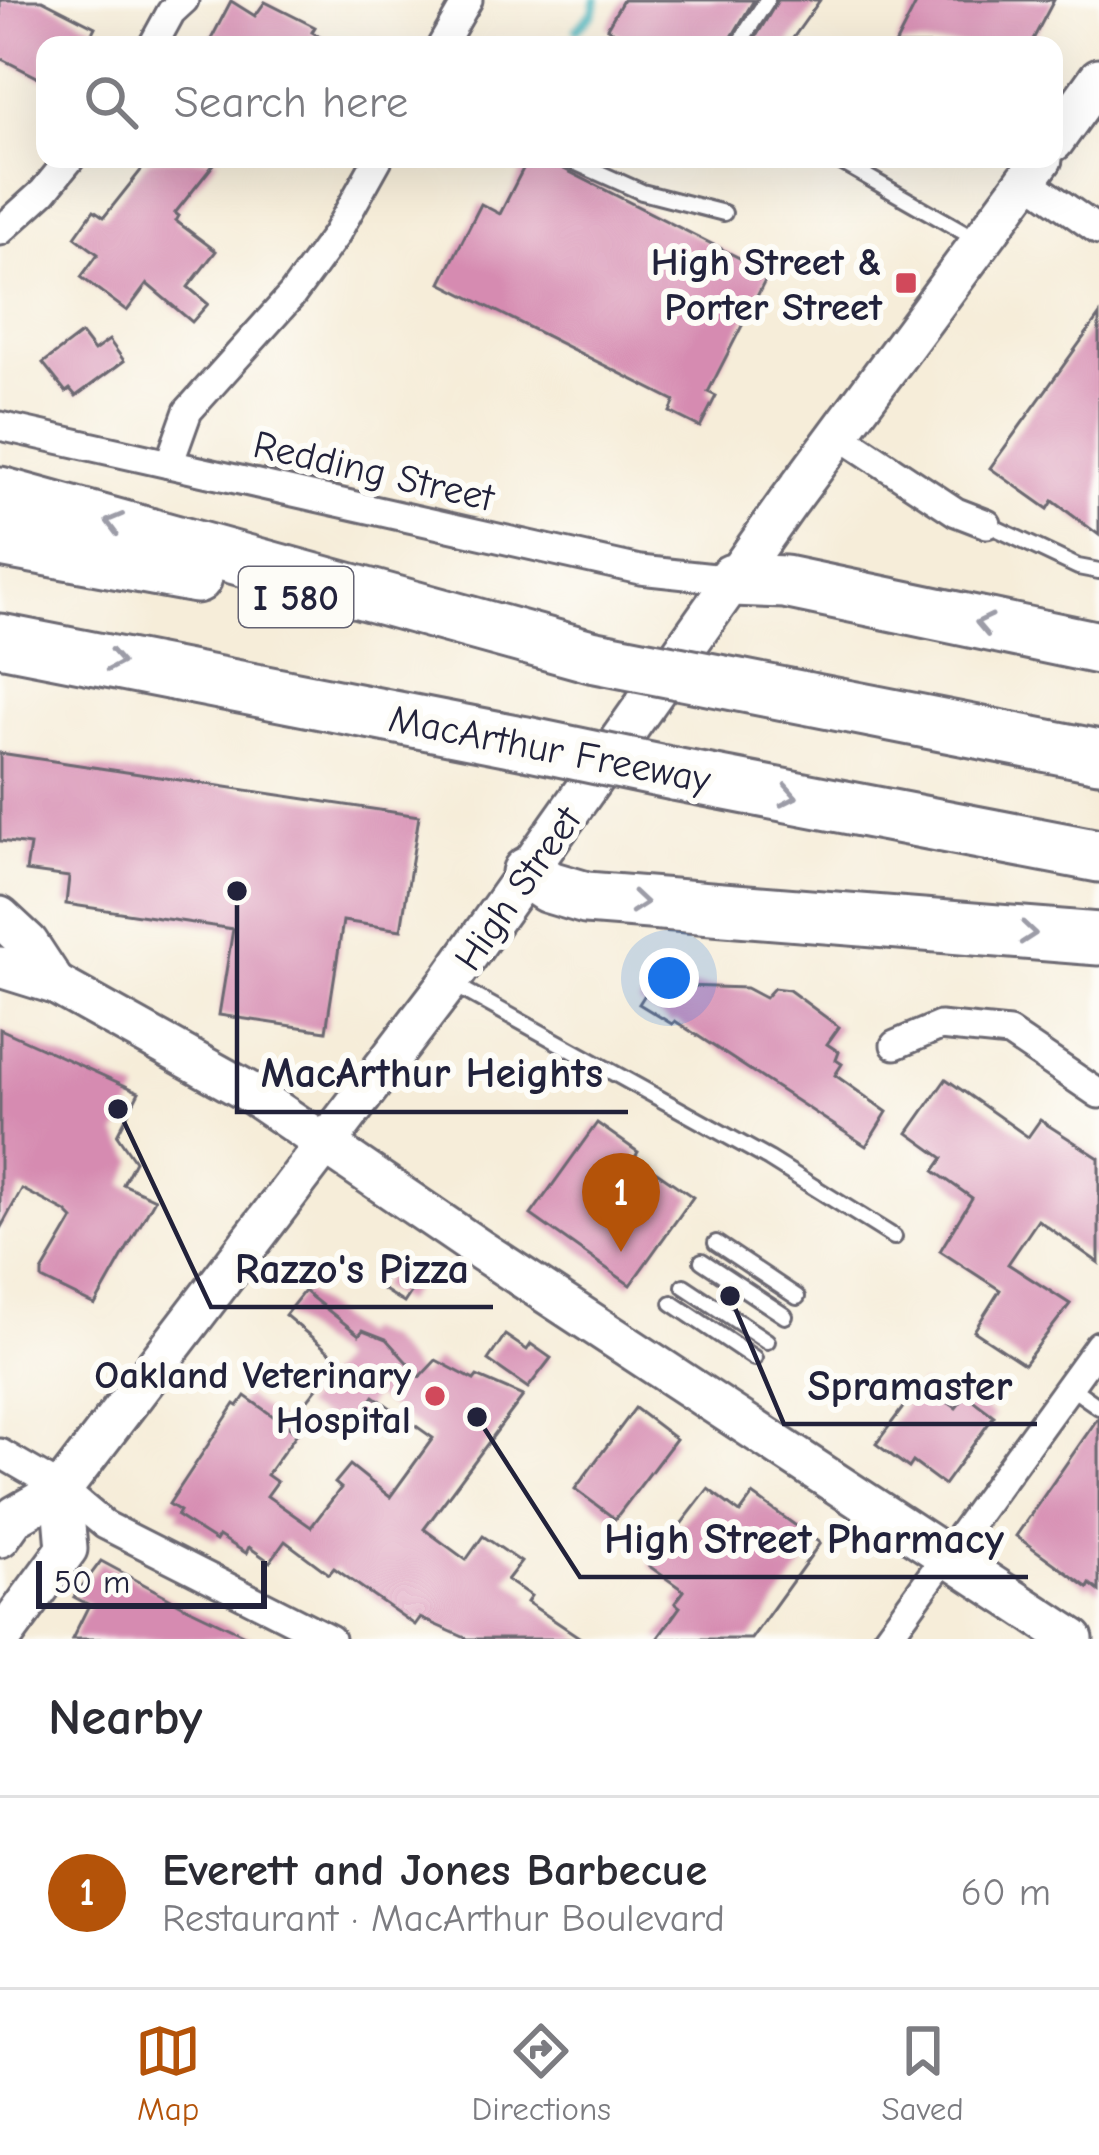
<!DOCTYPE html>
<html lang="en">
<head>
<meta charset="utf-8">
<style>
  :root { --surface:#fff; --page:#f7f7f7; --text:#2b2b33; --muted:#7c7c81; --line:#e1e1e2; --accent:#b45309 }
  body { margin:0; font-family:"Comic Neue",sans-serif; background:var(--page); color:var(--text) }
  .scale { position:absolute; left:36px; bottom:30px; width:231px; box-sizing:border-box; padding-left:12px; border:6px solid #22223b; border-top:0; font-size:33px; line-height:42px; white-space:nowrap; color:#22223b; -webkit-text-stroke:9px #fdfcf7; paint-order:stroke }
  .you { position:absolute; left:669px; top:978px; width:42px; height:42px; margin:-30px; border:9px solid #fff; border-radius:50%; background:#1a73e8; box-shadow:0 0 0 18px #1a73e833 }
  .badge { display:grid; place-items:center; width:78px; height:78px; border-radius:50%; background:var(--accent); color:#fff; font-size:39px; font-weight:700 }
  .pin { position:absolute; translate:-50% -99px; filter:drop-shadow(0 3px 6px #0008) }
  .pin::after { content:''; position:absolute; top:63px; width:42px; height:36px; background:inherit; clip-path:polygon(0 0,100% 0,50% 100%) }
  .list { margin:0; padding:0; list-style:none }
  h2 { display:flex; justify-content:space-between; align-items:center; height:156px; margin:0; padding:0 48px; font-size:51px }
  h2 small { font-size:39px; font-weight:400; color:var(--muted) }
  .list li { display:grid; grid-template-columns:78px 1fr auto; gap:36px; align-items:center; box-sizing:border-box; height:192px; padding:0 48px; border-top:3px solid var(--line) }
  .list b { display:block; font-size:45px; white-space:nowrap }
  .list p { margin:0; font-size:39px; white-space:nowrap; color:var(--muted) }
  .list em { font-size:39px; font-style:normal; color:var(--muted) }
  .icon { flex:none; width:66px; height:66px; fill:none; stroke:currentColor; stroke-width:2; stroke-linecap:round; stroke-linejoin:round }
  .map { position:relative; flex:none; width:1099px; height:1639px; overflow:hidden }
  .search { position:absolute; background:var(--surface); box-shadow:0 12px 48px #0002; left:36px; right:36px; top:36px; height:132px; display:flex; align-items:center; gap:30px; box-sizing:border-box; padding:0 42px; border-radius:24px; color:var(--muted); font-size:45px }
  .sheet { height:348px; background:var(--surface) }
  nav { display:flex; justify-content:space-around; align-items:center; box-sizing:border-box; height:168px; border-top:3px solid var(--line); background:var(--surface); font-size:33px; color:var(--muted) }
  nav a { display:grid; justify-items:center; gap:6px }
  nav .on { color:var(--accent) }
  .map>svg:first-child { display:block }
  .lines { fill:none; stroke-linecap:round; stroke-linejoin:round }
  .stream { stroke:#44b3bc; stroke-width:9 }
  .building { fill:#d68bb1 }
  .lane-casing { stroke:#6c6972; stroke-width:20 }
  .street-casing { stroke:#6c6972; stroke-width:33 }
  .secondary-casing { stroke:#6c6972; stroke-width:45 }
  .highway-casing { stroke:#6c6972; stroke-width:57 }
  .lane { stroke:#fff; stroke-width:14 }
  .street { stroke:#fff; stroke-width:27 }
  .secondary { stroke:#fff; stroke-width:39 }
  .highway { stroke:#fff; stroke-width:51 }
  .highway-bridge-casing { stroke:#6c6972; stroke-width:57; stroke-linecap:butt }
  .highway-bridge { stroke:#fff; stroke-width:51 }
  .oneway { stroke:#9c9ca7 }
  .poi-dot { fill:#d1495b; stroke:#fdfcf7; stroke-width:4.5 }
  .labels { text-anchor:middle; stroke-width:12; stroke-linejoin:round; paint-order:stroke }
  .shield { fill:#fdfcf7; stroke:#646373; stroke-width:3 }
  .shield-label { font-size:36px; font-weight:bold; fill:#22223b }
  .poi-label { font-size:39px; font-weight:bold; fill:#22223b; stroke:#fdfcf7; text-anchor:end }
  .street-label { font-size:39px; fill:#22223b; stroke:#fdfcf7 }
  .leader { fill:none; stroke:#22223b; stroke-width:4.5 }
  .callout-dot { fill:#22223b; stroke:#fdfcf7; stroke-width:4.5 }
  .callout-label { font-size:42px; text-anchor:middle; font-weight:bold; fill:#22223b; stroke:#fdfcf7; stroke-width:12; stroke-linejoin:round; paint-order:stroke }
</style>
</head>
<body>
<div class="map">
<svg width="1099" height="1639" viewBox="0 0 1099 1639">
  <rect width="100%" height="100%" fill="#fdfcf7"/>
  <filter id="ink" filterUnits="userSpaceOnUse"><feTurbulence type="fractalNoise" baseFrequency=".00833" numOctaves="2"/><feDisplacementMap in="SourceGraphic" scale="24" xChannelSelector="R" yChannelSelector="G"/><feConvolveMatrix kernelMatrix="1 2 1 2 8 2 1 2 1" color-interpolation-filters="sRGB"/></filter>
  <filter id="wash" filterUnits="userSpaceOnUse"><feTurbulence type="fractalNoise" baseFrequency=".004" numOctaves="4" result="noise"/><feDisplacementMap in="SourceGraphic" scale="48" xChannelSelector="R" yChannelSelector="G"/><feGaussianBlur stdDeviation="2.7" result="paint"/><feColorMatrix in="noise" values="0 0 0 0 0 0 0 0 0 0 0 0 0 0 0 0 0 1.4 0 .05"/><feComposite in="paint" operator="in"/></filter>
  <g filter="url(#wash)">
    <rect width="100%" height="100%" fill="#f6edd9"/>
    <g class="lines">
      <path class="stream" d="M577 29 593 13 596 0"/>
    </g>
    <g id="blocks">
      <g class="building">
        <path d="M0 0H42L95 27 86 45H45V81L0 58Z"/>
        <path d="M623 0H754L727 45H635L607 28Z"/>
        <path d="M778 0H820L788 45H751Z"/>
        <path d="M918 0H1054L1030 45H895Z"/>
        <path d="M231 1 255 16 265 2 315 27 312 32 333 45H208Z"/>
        <path d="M150 159H218L175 213 179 216 176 221 216 251 188 287 208 304 192 322 147 284 127 311 81 277 98 254 75 237 94 210 104 217Z"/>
        <path d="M528 159H544L769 273 708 392 716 396 700 427 670 412 675 401 441 283 481 204 500 214Z"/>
        <path d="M1099 316V535L1053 501 1048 509 990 468Z"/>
        <path d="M81 334 94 351 109 340 124 361 76 396 70 389 66 392 43 363Z"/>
        <path d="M0 753 419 816 401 930 343 921 326 1031 219 1015 233 929 66 904 69 877 26 871 30 845 0 841Z"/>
        <path d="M651 985 746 988 765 998 774 988 789 990 839 1027 827 1044 839 1052 836 1060 842 1064 835 1075 887 1112 866 1146 675 1021 672 1024 639 1004Z"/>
        <path d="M0 1029 139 1092 117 1135 135 1161 123 1184 155 1199 95 1305 42 1279V1272L73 1219 66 1212 22 1189 0 1229Z"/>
        <path d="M946 1079 1028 1137 1040 1120 1099 1158V1263L1038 1220 1008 1264 1070 1304 1024 1364 974 1331 1000 1290 940 1251 972 1198 934 1171 943 1158 908 1133Z"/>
        <path d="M597 1123 638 1152 635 1157 693 1197 630 1285 531 1215Z"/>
        <path d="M395 1264 419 1280 404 1303 379 1287Z"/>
        <path d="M304 1291 359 1335 363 1330 386 1339 420 1377 436 1360 474 1380 477 1376 523 1396 424 1529 466 1560 483 1536 521 1562 507 1580 531 1596 527 1602 582 1639H468L420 1618 415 1625 334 1568 329 1574 285 1541 270 1562 249 1547 246 1553 219 1536 216 1541 177 1516 180 1511 169 1504 235 1404 238 1406 245 1396 297 1433 267 1475 277 1482 267 1496 311 1527 341 1488 335 1483 350 1465 390 1497 433 1438 374 1396 350 1431 302 1407 339 1360 285 1315Z"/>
        <path d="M505 1335 527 1350 531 1344 551 1358 528 1388 488 1360Z"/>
        <path d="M921 1383 956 1408 966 1395 994 1416 944 1485 913 1462 909 1468 876 1444Z"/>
        <path d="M635 1408 676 1439 615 1519 575 1489Z"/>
        <path d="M1098 1418H1099V1591L1090 1584 1088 1588 1016 1536Z"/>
        <path d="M708 1489 740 1513 753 1495 820 1543 751 1639H657L680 1607 675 1603 684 1591 649 1566Z"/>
        <path d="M101 1561 184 1606 253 1639H72L89 1605 74 1597Z"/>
      </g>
    </g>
  </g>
  <g filter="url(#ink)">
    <use href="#blocks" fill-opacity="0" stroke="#6c6972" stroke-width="3"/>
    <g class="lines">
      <g class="lane-casing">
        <g id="lane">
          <path d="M738 45 767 0"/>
          <path d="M568 159 642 192 724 213"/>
          <path d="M836 159 976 239"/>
          <path d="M987 524 1078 567 1099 571"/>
          <path d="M451 983 769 1159 894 1237"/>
          <path d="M716 1243 797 1297"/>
          <path d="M702 1261 785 1316"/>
          <path d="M684 1286 767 1341"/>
          <path d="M672 1303 754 1358"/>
          <path d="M1069 1386 1099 1407"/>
        </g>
      </g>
      <g class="street-casing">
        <g id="street">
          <path d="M153 45 171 12 184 0"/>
          <path d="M442 45 468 0"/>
          <path d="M1027 180 1099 231"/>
          <path d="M0 231 43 192 70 159"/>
          <path d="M0 426 640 570 733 580"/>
          <path d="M838 434 956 512 987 524"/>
          <path d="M169 464 188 411 292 295 335 236 378 159"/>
          <path d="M895 1045 940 1026 1009 1033 1099 1094"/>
          <path d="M0 1453 62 1489 105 1525 330 1639"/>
          <path d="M886 1639 1099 1345"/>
        </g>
      </g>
      <g class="secondary-casing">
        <g id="secondary">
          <path d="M1054 141 1099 78"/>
          <path d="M0 917 28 943 55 984"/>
          <path d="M0 967 55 984 249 1092 479 1249 1073 1639"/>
          <path d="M0 1537 15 1516 62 1489 449 982 787 504 1042 159"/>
          <path d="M1 1639 67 1549 62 1489"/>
        </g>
      </g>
      <g class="highway-casing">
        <g id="highway">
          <path d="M0 493 591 656"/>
          <path d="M0 541 196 577"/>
          <path d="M733 580 785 582 1099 648"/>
          <path d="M0 640 526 743"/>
          <path d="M739 685 1099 756"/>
          <path d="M674 774 1099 856"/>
          <path d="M528 873 549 887 586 898 1099 939"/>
        </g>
      </g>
      <use href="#lane" class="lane"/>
      <use href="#street" class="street"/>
      <use href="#secondary" class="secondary"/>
      <use href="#highway" class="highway"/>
      <g class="highway-bridge-casing">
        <g id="highway-bridge">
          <path d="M591 656 739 685"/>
          <path d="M526 743 674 774"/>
        </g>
      </g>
      <use href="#highway-bridge" class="highway-bridge"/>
    </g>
    <defs><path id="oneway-chevron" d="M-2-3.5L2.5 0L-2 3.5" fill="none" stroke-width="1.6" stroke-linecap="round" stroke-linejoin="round" transform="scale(3)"/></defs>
    <g class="oneway">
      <use href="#oneway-chevron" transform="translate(114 523) rotate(-165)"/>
      <use href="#oneway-chevron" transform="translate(984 624) rotate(-168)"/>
      <use href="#oneway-chevron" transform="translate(115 661) rotate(10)"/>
      <use href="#oneway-chevron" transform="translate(789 796) rotate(11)"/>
      <use href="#oneway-chevron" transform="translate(639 902) rotate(5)"/>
      <use href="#oneway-chevron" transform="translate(1028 933) rotate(5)"/>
    </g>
  </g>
  <g class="poi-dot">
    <rect x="894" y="271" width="24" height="24" rx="6"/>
    <circle cx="435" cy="1396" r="12"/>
  </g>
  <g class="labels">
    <rect class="shield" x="239" y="567" width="114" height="60" rx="9"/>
    <g class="shield-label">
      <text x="296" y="610">I 580</text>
    </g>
    <g class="poi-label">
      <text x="882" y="275">High Street &amp;<tspan x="882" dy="45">Porter Street</tspan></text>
      <text x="411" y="1388">Oakland Veterinary<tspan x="411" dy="45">Hospital</tspan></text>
    </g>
    <g class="street-label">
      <text transform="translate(374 470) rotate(13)" y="14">Redding Street</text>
      <text transform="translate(550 748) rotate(11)" y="14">MacArthur Freeway</text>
      <text transform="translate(517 888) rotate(-55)" y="14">High Street</text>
    </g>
  </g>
  <path class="leader" d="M237 891L237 1112H628M118 1109L211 1307H493M730 1296L784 1424H1037M477 1417L580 1577H1028"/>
  <g class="callout-dot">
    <circle cx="237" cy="891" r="12"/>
    <circle cx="118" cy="1109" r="12"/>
    <circle cx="730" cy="1296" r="12"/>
    <circle cx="477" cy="1417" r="12"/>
  </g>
  <g class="callout-label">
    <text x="432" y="1087">MacArthur Heights</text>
    <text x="352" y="1283">Razzo's Pizza</text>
    <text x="910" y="1400">Spramaster</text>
    <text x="804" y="1553">High Street Pharmacy</text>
  </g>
</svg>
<div class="scale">50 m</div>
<div class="you"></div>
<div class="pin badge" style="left:621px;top:1252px">1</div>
<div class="search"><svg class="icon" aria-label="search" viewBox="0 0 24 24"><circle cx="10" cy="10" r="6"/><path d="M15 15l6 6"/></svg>Search here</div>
</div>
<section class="sheet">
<h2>Nearby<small></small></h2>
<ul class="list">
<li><span class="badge">1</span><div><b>Everett and Jones Barbecue</b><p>Restaurant · MacArthur Boulevard</p></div><em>60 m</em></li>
</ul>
</section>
<nav>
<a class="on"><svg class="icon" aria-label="map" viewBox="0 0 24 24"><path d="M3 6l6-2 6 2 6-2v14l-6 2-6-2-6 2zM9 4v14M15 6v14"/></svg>Map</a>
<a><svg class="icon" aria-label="directions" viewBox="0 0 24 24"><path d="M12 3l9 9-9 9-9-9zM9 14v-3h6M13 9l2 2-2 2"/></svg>Directions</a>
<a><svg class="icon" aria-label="saved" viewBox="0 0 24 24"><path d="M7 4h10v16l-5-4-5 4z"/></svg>Saved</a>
</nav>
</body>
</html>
